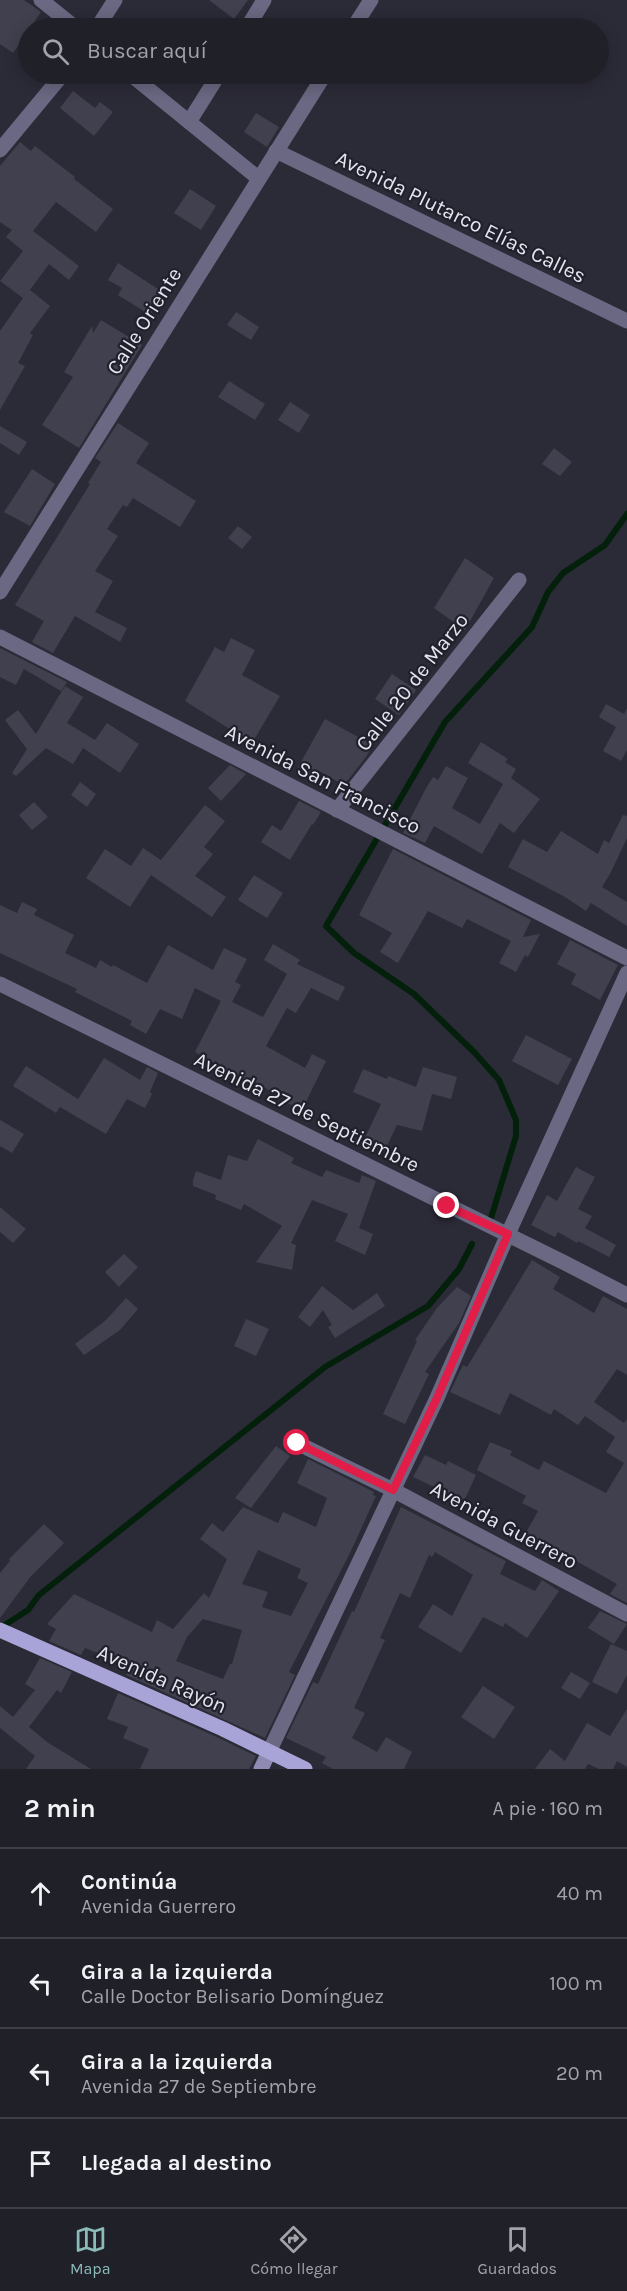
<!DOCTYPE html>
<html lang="es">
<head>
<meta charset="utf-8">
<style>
  :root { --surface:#202029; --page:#282831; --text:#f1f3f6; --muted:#a2a3a8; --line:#3d3e46; --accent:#8bbbb9 }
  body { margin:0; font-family:Karla,sans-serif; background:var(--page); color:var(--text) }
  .stop { position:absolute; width:18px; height:18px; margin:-14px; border:4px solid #e11d48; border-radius:50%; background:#fff }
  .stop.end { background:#e11d48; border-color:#fff; box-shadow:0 2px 6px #0008 }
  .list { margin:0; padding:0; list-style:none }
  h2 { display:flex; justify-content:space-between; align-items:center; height:78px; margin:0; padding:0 24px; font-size:26px }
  h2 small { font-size:20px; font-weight:400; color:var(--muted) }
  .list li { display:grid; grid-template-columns:39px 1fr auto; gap:18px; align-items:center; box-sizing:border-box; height:90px; padding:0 24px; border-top:2px solid var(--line) }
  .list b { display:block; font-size:22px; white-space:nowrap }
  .list p { margin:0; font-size:20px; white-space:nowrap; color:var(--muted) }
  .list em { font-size:20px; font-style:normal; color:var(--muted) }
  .icon { flex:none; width:33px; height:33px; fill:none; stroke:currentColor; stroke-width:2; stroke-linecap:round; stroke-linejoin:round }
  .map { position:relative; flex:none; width:627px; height:1769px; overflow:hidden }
  .search { position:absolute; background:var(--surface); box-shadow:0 3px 15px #0003; left:18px; right:18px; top:18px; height:66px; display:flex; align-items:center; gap:15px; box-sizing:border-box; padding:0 21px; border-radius:33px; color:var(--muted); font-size:22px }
  .sheet { height:438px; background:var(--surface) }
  nav { display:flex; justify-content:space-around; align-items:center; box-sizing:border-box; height:84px; border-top:2px solid var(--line); background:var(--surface); font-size:16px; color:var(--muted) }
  nav a { display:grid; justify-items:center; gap:3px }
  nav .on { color:var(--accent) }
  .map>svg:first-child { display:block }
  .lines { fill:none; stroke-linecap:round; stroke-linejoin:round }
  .stream { stroke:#03200b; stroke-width:6 }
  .building { fill:#41404e; fill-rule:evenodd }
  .street { stroke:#6a6882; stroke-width:15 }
  .secondary { stroke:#8e8ab2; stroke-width:15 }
  .primary { stroke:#a9a4d8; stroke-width:15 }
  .route { stroke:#e11d48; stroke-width:8 }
  .labels { text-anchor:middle; stroke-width:4.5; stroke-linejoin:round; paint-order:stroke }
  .street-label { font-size:21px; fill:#e5e5ed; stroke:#21202d }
</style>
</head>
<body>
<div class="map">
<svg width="627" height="1769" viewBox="0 0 627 1769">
  <rect width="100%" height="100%" fill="#2b2a37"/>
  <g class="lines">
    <g class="stream">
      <path d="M491 1218 516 1136V1120L499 1080 475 1053 414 994 354 953 326 926 445 722 532 627 548 592 563 573 605 545 627 514"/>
      <path d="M0 1628 28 1610 39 1595 325 1367 428 1306 459 1269 472 1244"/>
    </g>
  </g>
  <g class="building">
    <path d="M0 0H24L41 12 13 53 0 44Z"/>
    <path d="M209 0H248L234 19Z"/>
    <path d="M73 91 95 108 100 102 113 112 94 136 60 108Z"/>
    <path d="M256 113 279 127 267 147 244 132Z"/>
    <path d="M20 142 31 151 35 146 75 177 74 179 113 209 96 232 56 202 33 231 79 266 69 280 49 264 30 290 50 306 30 333 33 335 18 363 25 366 0 410V331L23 298 0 281 23 251 6 237 12 230 0 222V166Z"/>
    <path d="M190 189 216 206 201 230 174 213Z"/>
    <path d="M118 263 164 293 150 315 118 295 122 288 108 280Z"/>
    <path d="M236 312 259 327 251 340 227 325Z"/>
    <path d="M101 320 142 345 79 448 42 425 73 377 64 372 92 326 93 333Z"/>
    <path d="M229 381 265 404 255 420 218 397Z"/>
    <path d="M290 402 310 415 299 433 278 420Z"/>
    <path d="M118 423 149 443 136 463 196 501 180 527 133 498 127 507 123 505 107 529 118 536 95 571 113 581 95 612 127 628 120 642 75 616 53 653 32 642 44 621 15 605 90 484 88 483 101 462 95 458Z"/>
    <path d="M0 426 27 442 19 455 0 443Z"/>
    <path d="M554 448 572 462 560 476 542 464Z"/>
    <path d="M32 469 55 484 30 526 4 512Z"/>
    <path d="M238 526 252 537 242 549 228 538Z"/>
    <path d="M465 558 494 578 465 630 434 608Z"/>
    <path d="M231 638 255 650 242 675 280 696 252 743 185 701 215 647 224 652Z"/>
    <path d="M0 648 67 682 61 691 24 669 16 685 0 677Z"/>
    <path d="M392 674 416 690 399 715 375 699Z"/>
    <path d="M65 686 83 697 67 723 95 740 107 723 139 744 120 773 83 748 73 764 46 748 16 776 12 773 27 749 5 720 18 710 36 734Z"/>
    <path d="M606 704 624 714 627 708V750L621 761 603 751 616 727 599 717Z"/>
    <path d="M325 719 373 745 366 757 344 785 319 771 315 778 297 769Z"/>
    <path d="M481 742 508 759 505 762 516 769 511 778 540 799 514 833 500 823 482 854 434 826 425 843 403 833 425 790 433 777 438 780 446 766 468 778 452 808 480 824 503 784 468 763Z"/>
    <path d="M230 765 246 774 221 801 208 788Z"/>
    <path d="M80 782 96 794 87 807 71 795Z"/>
    <path d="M299 801 321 812 313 825 312 824 290 860 261 842 272 825 281 831Z"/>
    <path d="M34 802 48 817 32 830 19 815Z"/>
    <path d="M205 805 225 821 204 847 213 854 195 876 226 897 212 917 151 875 130 907 86 878 105 849 131 866 143 848 161 860Z"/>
    <path d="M623 815 627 816V838L610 874 602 887 627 902V926L591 903 586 911 565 897 508 867 523 839 547 852 561 831 598 854 604 840 609 843Z"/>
    <path d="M393 849 531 920 523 937 540 934 528 957 525 955 516 972 499 963 511 941 467 919 462 928 428 911 398 963 380 952 392 933 359 915Z"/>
    <path d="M254 875 283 893 267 918 238 900Z"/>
    <path d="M22 902 37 909 34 915 74 935 65 953 96 968 100 960 112 967 113 965 147 983 168 945 213 970 224 948 247 959 235 982 241 985 232 1002 263 1017 287 974 264 960 273 944 300 960 297 964 345 987 338 1001 311 988 296 1013 287 1008 266 1046 305 1068 312 1054 326 1061 302 1110 285 1102 287 1100 252 1081 250 1084 195 1052 221 1001 195 988 182 1019 160 1009 146 1034 130 1025 132 1021 75 992 77 989 0 953V905L17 913Z"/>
    <path d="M570 940 618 965 600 1000 571 984 576 974 557 964Z"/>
    <path d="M526 1035 572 1059 558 1085 512 1061Z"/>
    <path d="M104 1058 140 1080 147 1067 158 1073 150 1092 152 1094 145 1108 127 1099 106 1134 60 1107 56 1113 13 1086 26 1066 78 1099Z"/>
    <path d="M423 1067 457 1077 451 1099 432 1094 422 1131 397 1125 384 1152 363 1142 381 1104 353 1092 363 1069 387 1079 388 1076 416 1087Z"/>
    <path d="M0 1120 24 1134 12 1153 0 1146Z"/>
    <path d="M258 1139 294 1158 291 1163 322 1177 326 1170 359 1183 362 1175 376 1181 359 1228 373 1234 365 1255 335 1241 348 1214 312 1200 291 1243 296 1245 292 1270 256 1262 282 1226 244 1204 241 1210 215 1199 216 1195 193 1186V1180L196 1171 221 1180 228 1155 247 1161Z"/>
    <path d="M576 1167 595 1177 578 1209 592 1216 585 1228 616 1245 609 1257 578 1241 577 1243 558 1232 555 1237 531 1225 547 1195 557 1201Z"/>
    <path d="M0 1207 26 1229 13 1243 0 1232Z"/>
    <path d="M124 1254 138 1267 119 1287 105 1272Z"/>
    <path d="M532 1260 560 1277 553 1289 594 1313 603 1296 627 1309V1375L617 1369 594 1402 624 1423 627 1419V1603L610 1594 617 1584 560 1552 558 1556 523 1538 538 1511 522 1503 526 1496 477 1470 490 1442 512 1451 510 1455 539 1470 544 1461 606 1493 624 1463 606 1452 615 1437 585 1416 578 1425 554 1409 551 1415 510 1393 500 1415 450 1392 463 1365 467 1367Z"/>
    <path d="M322 1286 353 1310 377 1293 385 1306 335 1338 328 1327 332 1325 323 1310 310 1327 298 1317Z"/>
    <path d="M457 1287 471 1296 459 1323 425 1372 429 1374 405 1424 383 1414 417 1341 415 1340 437 1308Z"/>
    <path d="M126 1298 138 1309 120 1330 84 1355 75 1344 106 1320Z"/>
    <path d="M246 1319 269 1329 256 1356 234 1346Z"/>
    <path d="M276 1446 290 1456 251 1508 235 1498Z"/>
    <path d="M425 1455 446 1465 448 1461 476 1475 464 1501 413 1477Z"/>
    <path d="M308 1459 374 1492 373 1495 376 1496 350 1553 289 1672 295 1675 265 1738 126 1675 127 1672 119 1669 122 1663 85 1648 81 1655 49 1641 56 1629 47 1624 74 1594 152 1632 157 1620 173 1629 204 1593 209 1598 227 1559 200 1539 212 1523 223 1532 243 1507 278 1523 283 1512 316 1527 327 1498 297 1483ZM258 1550 301 1569 297 1578 308 1583 291 1616 262 1607 268 1592 242 1584ZM203 1619 242 1630 232 1664H230L223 1679 176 1661 187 1637Z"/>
    <path d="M401 1507 506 1561 500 1574 535 1591 542 1580 559 1591 527 1638 505 1623 503 1627 483 1617 461 1653 418 1627 433 1604 452 1616 473 1575 435 1552 432 1557 429 1555 410 1598 400 1593 380 1638 385 1640 354 1708 365 1713 352 1738 377 1752 386 1737 412 1752 404 1769H333L322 1763 326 1757 286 1738 313 1682 318 1684 352 1611 354 1612Z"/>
    <path d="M44 1524 64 1543 31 1576 0 1618V1573L10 1561 9 1559Z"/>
    <path d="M600 1611 627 1624 614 1644 588 1628Z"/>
    <path d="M611 1644 627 1651V1675L617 1694 592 1682Z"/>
    <path d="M40 1658 72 1672 61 1693 57 1690 29 1727 47 1742 91 1769H26L35 1756 0 1728V1706L13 1717 35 1690 25 1684Z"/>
    <path d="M571 1672 590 1683 580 1699 561 1688Z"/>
    <path d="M483 1686 515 1707 494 1739 461 1717Z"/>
    <path d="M118 1693 219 1738 256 1756 249 1769H140L149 1749 123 1738 128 1727 107 1719Z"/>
    <path d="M627 1709V1767L617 1761 613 1769H599L588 1764 585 1769H535L550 1749 565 1761 587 1723 610 1736Z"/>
  </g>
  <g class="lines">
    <g class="street">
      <path d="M41 0 76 28"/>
      <path d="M97 28 115 0"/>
      <path d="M247 28 264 0"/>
      <path d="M353 28 371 0"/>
      <path d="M130 74 258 178"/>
      <path d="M189 122 219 74"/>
      <path d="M0 150 63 74"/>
      <path d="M276 151 627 321"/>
      <path d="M0 592 325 74"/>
      <path d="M0 637 627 958"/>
      <path d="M337 810 519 580"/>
      <path d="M0 984 563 1262 627 1295"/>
      <path d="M297 1443 393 1490 627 1614"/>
      <path d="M269 1752 437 1398 508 1234 627 973"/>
    </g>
    <path class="secondary" d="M261 1769 269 1752"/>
    <path class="primary" d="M0 1630 223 1729 305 1769"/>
  </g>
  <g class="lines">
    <path class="route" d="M297 1443 393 1490 437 1398 508 1234 447 1206"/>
  </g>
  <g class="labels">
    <g class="street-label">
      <text transform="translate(461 217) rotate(26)" y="7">Avenida Plutarco Elías Calles</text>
      <text transform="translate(144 321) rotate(-58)" y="7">Calle Oriente</text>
      <text transform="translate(412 682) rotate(-52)" y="7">Calle 20 de Marzo</text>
      <text transform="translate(323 779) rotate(27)" y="7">Avenida San Francisco</text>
      <text transform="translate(307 1112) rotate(26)" y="7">Avenida 27 de Septiembre</text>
      <text transform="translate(504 1525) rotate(28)" y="7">Avenida Guerrero</text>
      <text transform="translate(162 1679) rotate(24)" y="7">Avenida Rayón</text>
    </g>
  </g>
</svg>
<div class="stop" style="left:297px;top:1443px"></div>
<div class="stop end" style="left:447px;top:1206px"></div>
<div class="search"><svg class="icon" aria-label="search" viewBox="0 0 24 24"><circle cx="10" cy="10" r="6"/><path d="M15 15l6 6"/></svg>Buscar aquí</div>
</div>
<section class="sheet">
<h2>2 min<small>A pie · 160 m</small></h2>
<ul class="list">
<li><svg class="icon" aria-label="ahead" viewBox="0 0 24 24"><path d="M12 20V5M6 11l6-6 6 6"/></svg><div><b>Continúa</b><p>Avenida Guerrero</p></div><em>40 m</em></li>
<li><svg class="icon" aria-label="left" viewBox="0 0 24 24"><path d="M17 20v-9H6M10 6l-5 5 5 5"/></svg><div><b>Gira a la izquierda</b><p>Calle Doctor Belisario Domínguez</p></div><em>100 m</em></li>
<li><svg class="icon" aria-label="left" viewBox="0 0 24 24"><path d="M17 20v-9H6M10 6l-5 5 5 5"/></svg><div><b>Gira a la izquierda</b><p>Avenida 27 de Septiembre</p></div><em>20 m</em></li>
<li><svg class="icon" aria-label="arrive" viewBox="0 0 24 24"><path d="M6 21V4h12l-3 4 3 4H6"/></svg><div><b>Llegada al destino</b></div></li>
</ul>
</section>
<nav>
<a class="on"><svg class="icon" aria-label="map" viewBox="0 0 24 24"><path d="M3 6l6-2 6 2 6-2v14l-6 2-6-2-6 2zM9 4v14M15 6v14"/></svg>Mapa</a>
<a><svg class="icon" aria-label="directions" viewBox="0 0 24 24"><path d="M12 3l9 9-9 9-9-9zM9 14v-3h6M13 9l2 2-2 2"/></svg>Cómo llegar</a>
<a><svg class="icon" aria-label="saved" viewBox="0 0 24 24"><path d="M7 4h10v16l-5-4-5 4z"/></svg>Guardados</a>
</nav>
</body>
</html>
